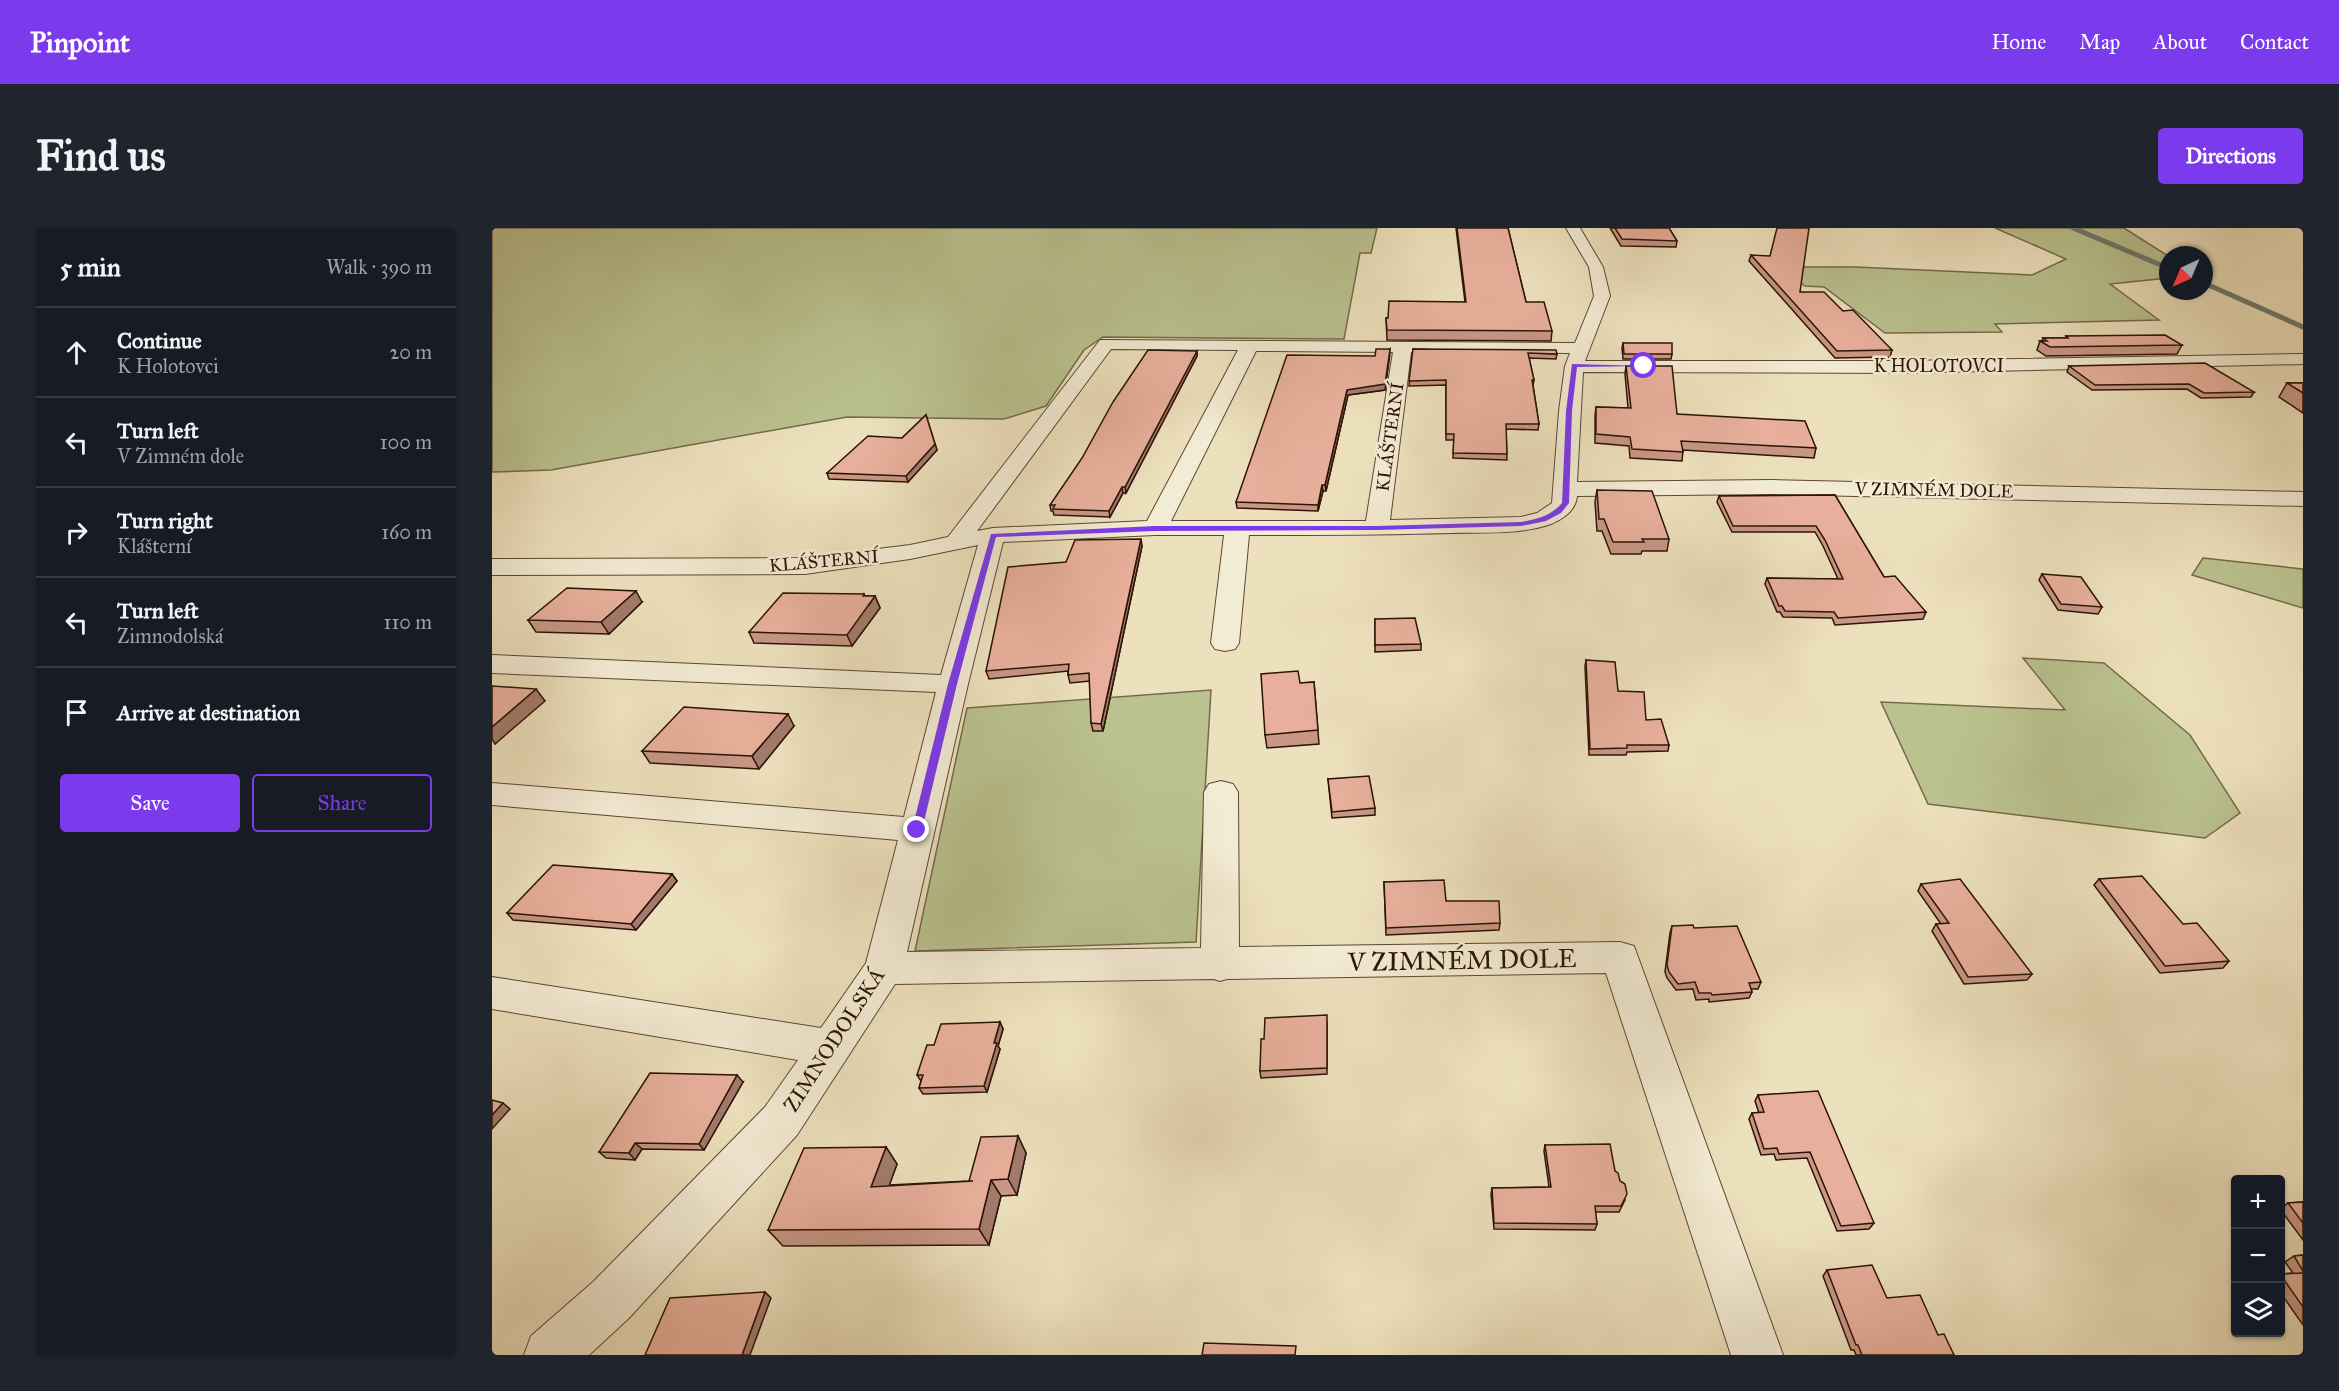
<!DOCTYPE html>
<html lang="en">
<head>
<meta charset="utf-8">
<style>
  :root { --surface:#171b24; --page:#20242c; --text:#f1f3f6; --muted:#9ea1a6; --line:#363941; --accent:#7c3aed }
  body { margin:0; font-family:"IM FELL Great Primer",serif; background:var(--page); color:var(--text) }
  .controls { position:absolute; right:18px; bottom:18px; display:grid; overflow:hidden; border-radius:6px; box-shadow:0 2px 4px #0004 }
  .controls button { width:54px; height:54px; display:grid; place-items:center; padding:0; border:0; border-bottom:2px solid var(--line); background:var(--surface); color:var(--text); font:30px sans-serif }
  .compass { position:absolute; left:1667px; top:18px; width:54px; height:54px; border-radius:50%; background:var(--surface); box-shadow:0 2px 4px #0004; rotate:224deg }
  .stop { position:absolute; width:18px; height:18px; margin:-14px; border:4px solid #7c3aed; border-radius:50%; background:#fff }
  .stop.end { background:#7c3aed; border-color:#fff; box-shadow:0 2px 6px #0008 }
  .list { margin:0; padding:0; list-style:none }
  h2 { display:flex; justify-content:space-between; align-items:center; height:78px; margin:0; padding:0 24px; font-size:26px }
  h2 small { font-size:20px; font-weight:400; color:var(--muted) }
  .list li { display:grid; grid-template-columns:39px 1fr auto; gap:18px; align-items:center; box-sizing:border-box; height:90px; padding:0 24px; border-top:2px solid var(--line) }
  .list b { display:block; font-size:22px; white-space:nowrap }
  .list p { margin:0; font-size:20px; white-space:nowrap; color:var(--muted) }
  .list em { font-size:20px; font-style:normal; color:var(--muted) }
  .actions { display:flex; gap:12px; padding:18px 24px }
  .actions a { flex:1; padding:14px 0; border:2px solid var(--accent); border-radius:6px; text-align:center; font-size:21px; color:var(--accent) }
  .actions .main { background:var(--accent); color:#fff }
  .icon { flex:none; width:33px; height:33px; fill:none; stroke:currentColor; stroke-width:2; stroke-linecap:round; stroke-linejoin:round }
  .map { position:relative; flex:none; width:1811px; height:1127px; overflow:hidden; border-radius:6px }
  header { display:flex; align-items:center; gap:36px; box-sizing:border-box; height:84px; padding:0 30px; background:var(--accent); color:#fff }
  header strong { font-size:28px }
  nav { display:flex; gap:33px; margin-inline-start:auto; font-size:21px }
  .intro { display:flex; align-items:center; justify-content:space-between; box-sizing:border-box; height:144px; padding:0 36px }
  h1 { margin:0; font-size:42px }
  .button { padding:15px 27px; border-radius:6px; background:var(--accent); color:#fff; font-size:21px; font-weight:700 }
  main { display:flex; gap:36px; padding:0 36px }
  aside { flex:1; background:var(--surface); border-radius:6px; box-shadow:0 2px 4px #0004 }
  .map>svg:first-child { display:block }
  .green { fill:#bac290; stroke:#746a4c; stroke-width:1.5 }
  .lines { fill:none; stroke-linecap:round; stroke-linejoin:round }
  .stream { stroke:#6e796e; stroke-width:5 }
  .minor-casing { stroke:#5d4634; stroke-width:2 }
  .minor { fill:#f3ecd4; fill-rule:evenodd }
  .wall { fill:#c89786; stroke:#2d1207; stroke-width:1.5 }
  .shaded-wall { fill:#a27b6d; stroke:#2d1207; stroke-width:1.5 }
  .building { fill:#e8b09c; stroke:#2d1207; stroke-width:1.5 }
  .route { fill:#7c3aed }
  .labels { text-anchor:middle; stroke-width:5; stroke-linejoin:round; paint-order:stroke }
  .far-street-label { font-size:18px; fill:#2d1207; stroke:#f3ecd4 }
  .street-label { font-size:21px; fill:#2d1207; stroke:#f3ecd4 }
  .near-street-label { font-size:26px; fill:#2d1207; stroke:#f3ecd4 }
</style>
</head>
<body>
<header>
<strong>Pinpoint</strong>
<nav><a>Home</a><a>Map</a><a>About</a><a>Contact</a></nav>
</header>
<div class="intro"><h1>Find us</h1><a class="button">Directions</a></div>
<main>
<aside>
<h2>5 min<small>Walk · 390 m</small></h2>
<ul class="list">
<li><svg class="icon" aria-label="ahead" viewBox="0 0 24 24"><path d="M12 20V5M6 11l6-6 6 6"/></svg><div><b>Continue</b><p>K Holotovci</p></div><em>20 m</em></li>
<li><svg class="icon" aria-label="left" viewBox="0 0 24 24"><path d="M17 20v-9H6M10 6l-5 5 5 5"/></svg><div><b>Turn left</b><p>V Zimném dole</p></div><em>100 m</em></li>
<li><svg class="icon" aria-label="right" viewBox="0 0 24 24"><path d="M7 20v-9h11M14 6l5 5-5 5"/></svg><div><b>Turn right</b><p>Klášterní</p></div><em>160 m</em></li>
<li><svg class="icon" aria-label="left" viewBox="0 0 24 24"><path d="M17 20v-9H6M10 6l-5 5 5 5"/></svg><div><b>Turn left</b><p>Zimnodolská</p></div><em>110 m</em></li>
<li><svg class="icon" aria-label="arrive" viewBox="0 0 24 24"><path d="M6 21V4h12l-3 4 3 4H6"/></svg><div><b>Arrive at destination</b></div></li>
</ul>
<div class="actions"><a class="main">Save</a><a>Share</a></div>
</aside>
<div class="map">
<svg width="1811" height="1127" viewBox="0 0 1811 1127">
  <rect width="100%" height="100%" fill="#ede1bd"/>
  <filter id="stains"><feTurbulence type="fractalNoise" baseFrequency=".00333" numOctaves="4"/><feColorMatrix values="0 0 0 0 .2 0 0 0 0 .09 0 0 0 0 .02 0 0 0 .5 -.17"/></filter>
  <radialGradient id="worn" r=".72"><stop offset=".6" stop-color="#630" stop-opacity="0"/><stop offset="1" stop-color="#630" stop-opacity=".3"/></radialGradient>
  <g class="green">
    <path d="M0 0H885L879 25H868L852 111 611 109 592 122 554 178 512 191 355 189 59 242 0 244Z"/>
    <path d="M1503 0H1632L1676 28V50L1618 56 1667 92 1503 96 1510 104 1393 105 1332 59 1313 58 1289 39H1364L1540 47 1574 31Z"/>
    <path d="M1711 330 1811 341V380L1700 347Z"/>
    <path d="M1531 430 1612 435 1698 507 1748 585 1713 610 1436 576 1389 474 1573 482Z"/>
    <path d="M719 462 704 714 423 723 475 480Z"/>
  </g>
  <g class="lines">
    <g class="stream">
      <path d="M1581 0 1676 40"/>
      <path d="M1712 55 1811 99"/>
    </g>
    <g class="minor-casing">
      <path id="minor" d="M1074 0H1088L1111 39 1118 68 1093 133H1410L1811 126V136L1410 145 1091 144 1085 254 1280 252 1811 264V278L1280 266 1085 268C1084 282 1071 291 1059 296 1027 307 991 304 959 305 891 307 824 307 757 307L747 415 743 421 733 423 723 421 719 415 732 307H663L511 314 476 456 415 724 709 720 712 564 717 556 729 553 741 556 746 564 747 719 1128 714 1142 718 1291 1127H1239L1114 745 735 751 728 753 722 751 403 756 305 907 137 1090 97 1127H32L39 1108 101 1054 273 879 306 832 0 781V749L329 800 374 735 406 612 0 577V555L412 589 444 464 0 445V427L449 447 486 317 418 331 313 346 0 347V331L313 330 418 317 456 309 608 112 1083 115 1102 68 1097 39ZM619 121 746 122 655 293 501 300 485 303ZM764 123 901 124 874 293H679ZM919 124 1078 125 1073 138 1067 183 1060 275 1045 285 1029 289 898 292Z"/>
    </g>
    <use href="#minor" class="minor"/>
  </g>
  <g class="wall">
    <path d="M964 0H1016L1034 74 1060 103 1059 113 895 112 894 90 973 74Z"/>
    <path d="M1118 0H1177L1185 13 1184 19 1129 18Z"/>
    <path d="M1259 27 1308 64 1351 83 1400 122 1398 129 1343 130 1257 33Z"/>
    <path d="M1574 108 1690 117 1685 126 1554 128 1545 122 1548 113H1550L1551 110H1573Z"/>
    <path d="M1131 115 1180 126 1179 131H1131L1130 120Z"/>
    <path d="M921 121 1065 126 1064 131 1037 130 1042 152 1041 157 1047 196 1046 202 1014 201 1015 232 961 230 962 212H954V157L917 158Z"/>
    <path d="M705 123V128L634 265H631L618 289 562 287 561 283H559L558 277Z"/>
    <path d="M898 126 893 162 856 167 834 263H831L826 283 745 280 744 274 883 128Z"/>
    <path d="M1134 138 1185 186 1324 220 1322 230 1191 222 1190 233 1138 230 1137 218 1103 215V188L1104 179 1136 180 1133 146Z"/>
    <path d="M1577 138 1762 164 1759 169 1709 170 1695 161 1600 162 1575 144Z"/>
    <path d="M1795 155H1811V185L1787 169Z"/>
    <path d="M434 187 445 222 416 254 337 251 335 245 410 210Z"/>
    <path d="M1105 262 1177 311 1175 323H1150L1149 326H1119L1110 303H1105L1103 274Z"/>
    <path d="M1343 267 1392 349 1434 384 1431 391 1343 397 1340 390 1291 389 1288 384H1285L1273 356 1275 350 1346 351 1331 318 1323 304H1240L1225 274 1227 268Z"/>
    <path d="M650 318 611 503H601L599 495 598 453 578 455 576 447V443L497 451 494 443 574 334Z"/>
    <path d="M1550 346 1610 379 1606 386 1566 382 1547 352Z"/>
    <path d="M373 368H383L388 380 360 418 262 415 257 404Z"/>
    <path d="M150 374 117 406 44 404 36 392Z"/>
    <path d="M883 391 929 416V422L883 424Z"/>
    <path d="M1094 432 1126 463 1177 517 1176 523 1135 524 1134 527H1097L1093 438Z"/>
    <path d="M822 454 827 516 775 520 773 507 808 455Z"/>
    <path d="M302 498 267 541 158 535 150 523Z"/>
    <path d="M836 551 883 580V587L840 590Z"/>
    <path d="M180 646 185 653 144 702 21 692 15 685Z"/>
    <path d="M1607 651 1691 696 1737 733 1731 740 1668 745 1602 657Z"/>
    <path d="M892 654 954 673 1008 695 1007 702 894 707Z"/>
    <path d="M1429 656 1540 746 1535 752 1472 756 1440 703 1444 696H1449L1426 663Z"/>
    <path d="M1180 698 1202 700 1269 754 1266 761H1259L1260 764 1257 770 1217 774V771L1204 772 1201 761 1184 762 1175 750 1173 744 1178 705Z"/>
    <path d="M508 794 511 801 506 818 508 821 495 864 431 866 427 860 429 853 425 847 442 817Z"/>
    <path d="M835 794V846L769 850 768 843 772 811Z"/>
    <path d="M251 854 212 922 150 921 143 932 114 930 107 924Z"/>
    <path d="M1266 867 1382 995 1377 1001 1345 1003 1315 930 1284 932 1282 926 1269 927 1257 891 1260 885H1267L1263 873Z"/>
    <path d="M526 908 534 925 525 967 509 968 497 1017 291 1018 276 1002 394 919 405 936 397 957 477 953Z"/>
    <path d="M1053 917 1123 943 1133 972 1127 984H1103L1105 996 1103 1002 1002 1001 999 966 1000 960 1057 959 1052 923Z"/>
    <path d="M1811 974V1012L1788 981 1796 975Z"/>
    <path d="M1811 1027V1097L1788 1064V1046L1801 1045 1793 1034 1802 1028Z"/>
    <path d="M1335 1042 1395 1070 1446 1107 1462 1127H1364L1362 1122H1359L1331 1048Z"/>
  </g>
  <g class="shaded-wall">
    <path d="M898 121 893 162 856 167 834 263 833 257 855 162Z"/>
    <path d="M705 123V128L634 265 633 259Z"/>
    <path d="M443 216 445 222 416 254 414 248Z"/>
    <path d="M830 257 831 263 826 283V277Z"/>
    <path d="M630 259 631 265 618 289 617 283Z"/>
    <path d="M649 311 650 318 611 503 609 496Z"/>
    <path d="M144 363 150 374 117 406 109 394Z"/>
    <path d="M372 366 377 377 383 368 388 380 360 418 355 407Z"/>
    <path d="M44 461 53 473 3 516 0 511V499Z"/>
    <path d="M296 486 302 498 267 541 260 528Z"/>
    <path d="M180 646 185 653 144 702 139 696Z"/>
    <path d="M508 794 511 801 506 818 508 821 495 864 492 858 502 815Z"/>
    <path d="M245 847 251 854 212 922 207 916Z"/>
    <path d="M11 875 18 881 0 901V887Z"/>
    <path d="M526 908 534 925 525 967 516 951Z"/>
    <path d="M143 915 150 921 143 932 137 925Z"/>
    <path d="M394 919 405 936 391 975 379 959Z"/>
    <path d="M499 952 509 968 497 1017 487 1001Z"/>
    <path d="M273 1064 279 1070 258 1127H250Z"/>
  </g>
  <g class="building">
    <path d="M965 0H1016L1034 74H1052L1060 103 895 102 894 90H896L897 73 974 74Z"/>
    <path d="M1123 0H1177L1185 13 1130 11Z"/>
    <path d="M1285 0H1317L1308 64H1332L1351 83 1361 82 1400 122 1345 123 1259 27 1278 28Z"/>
    <path d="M1673 107 1690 117 1558 119 1548 113H1555L1551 110H1576L1574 108Z"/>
    <path d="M1131 115H1180V126H1132Z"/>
    <path d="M884 121H898L893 156 855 162 833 257H830L826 277 744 274 795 127 883 128Z"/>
    <path d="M921 121 1064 122 1065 126 1036 125 1042 152H1040L1047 196H1014L1015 226 961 225 962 206H954V152L917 153Z"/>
    <path d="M656 122 705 123 633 259H630L617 283 561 281 563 277H558L590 230 621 174Z"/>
    <path d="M1713 135 1762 164 1712 165 1697 156 1603 157 1577 138Z"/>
    <path d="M1134 138H1180L1185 186 1313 193 1324 220 1189 213 1191 224 1140 221 1138 209 1104 206V179L1139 180Z"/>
    <path d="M1795 155H1811V165Z"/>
    <path d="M434 187 443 216 414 248 335 245 376 208 410 210Z"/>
    <path d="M1105 262 1160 263 1177 311H1150L1152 314H1121L1112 291H1107Z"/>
    <path d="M1343 267 1392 349 1403 348 1434 384 1346 390 1342 384 1293 383 1290 378H1287L1275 350 1351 351 1333 312 1324 298H1241L1227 268Z"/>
    <path d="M649 311 609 496 599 495 597 445 576 447 577 436 494 443 516 339 574 334 583 312Z"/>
    <path d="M1550 346 1589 349 1610 379 1569 376Z"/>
    <path d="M75 360 144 363 109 394 36 392Z"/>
    <path d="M291 365 372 366 371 368H383L355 407 257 404Z"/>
    <path d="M923 390 929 416 883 417V391Z"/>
    <path d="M1094 432 1123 434 1126 463 1152 464 1154 492 1169 491 1177 517H1135V520L1098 521Z"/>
    <path d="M806 443 808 455 822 454 826 502 773 507 769 446Z"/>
    <path d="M0 458 44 461 0 499Z"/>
    <path d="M192 479 296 486 260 528 150 523Z"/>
    <path d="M877 548 883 580 840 584 836 551Z"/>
    <path d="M61 637 180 646 139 696 15 685Z"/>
    <path d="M1650 648 1691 696 1705 695 1737 733 1673 738 1607 651Z"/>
    <path d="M1468 651 1540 746 1476 749 1444 696 1457 695 1429 656Z"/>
    <path d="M952 652 954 673H1007L1008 695 894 700 892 654Z"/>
    <path d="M1201 697 1202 700 1245 698 1269 754 1257 755 1260 764 1220 767 1219 765H1207L1203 754 1186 756 1177 744 1175 737 1180 698Z"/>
    <path d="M835 787V840L768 843 769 811H772L773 790Z"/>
    <path d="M508 794 502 815H505L492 858 427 860 431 847H425L435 817H442L449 796Z"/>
    <path d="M158 845 245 847 207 916 143 915 137 925 107 924Z"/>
    <path d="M1326 863 1382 995 1349 998 1318 924 1287 926 1285 920 1272 921 1260 885 1272 884 1266 867Z"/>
    <path d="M0 872 11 875 0 887Z"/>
    <path d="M526 908 516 951 499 952 487 1001 276 1002 312 920 394 919 379 959 481 953H477L489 909Z"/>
    <path d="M1118 916 1123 943 1126 945 1128 953 1133 956 1135 966 1129 978H1103L1105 996 1002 995 1000 960 1059 959 1053 917Z"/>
    <path d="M1811 974V995L1796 975Z"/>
    <path d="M1811 1027V1043L1802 1028Z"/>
    <path d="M1380 1037 1395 1070 1428 1067 1446 1107 1452 1106 1462 1127H1370L1366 1117H1364L1335 1042Z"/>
    <path d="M1811 1045V1079L1788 1046Z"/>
    <path d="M273 1064 250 1127H153L178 1070Z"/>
    <path d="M712 1115 804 1118 803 1127H710Z"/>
  </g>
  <path class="route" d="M1080 136 1154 138 1085 139 1080 183 1077 275 1069 285 1054 293 1029 298 885 302 663 303 504 309 465 456 430 602 429 604H421L420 602 456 456 499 306 663 298H885L1029 294C1045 291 1059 288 1070 275L1074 183Z"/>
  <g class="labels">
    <g class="far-street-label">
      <text x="1447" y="144">K HOLOTOVCI</text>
      <text transform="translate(898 209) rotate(-82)" y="6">KLÁŠTERNÍ</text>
      <text transform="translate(1442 262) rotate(1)" y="6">V ZIMNÉM DOLE</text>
      <text transform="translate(332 333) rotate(-5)" y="6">KLÁŠTERNÍ</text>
    </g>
    <g class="street-label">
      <text transform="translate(342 812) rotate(-57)" y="7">ZIMNODOLSKÁ</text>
    </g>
    <g class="near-street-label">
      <text transform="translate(970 732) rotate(-1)" y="9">V ZIMNÉM DOLE</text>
    </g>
  </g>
  <rect width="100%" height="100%" filter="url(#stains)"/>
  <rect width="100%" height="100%" fill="url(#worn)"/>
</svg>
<div class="controls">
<button>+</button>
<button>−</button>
<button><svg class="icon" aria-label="layers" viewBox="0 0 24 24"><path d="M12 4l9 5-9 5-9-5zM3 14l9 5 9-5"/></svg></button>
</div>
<svg class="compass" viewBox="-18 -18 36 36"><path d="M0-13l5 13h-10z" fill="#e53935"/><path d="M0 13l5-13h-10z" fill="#9ea1a6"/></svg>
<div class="stop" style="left:1152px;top:138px"></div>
<div class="stop end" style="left:425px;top:602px"></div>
</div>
</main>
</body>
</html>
